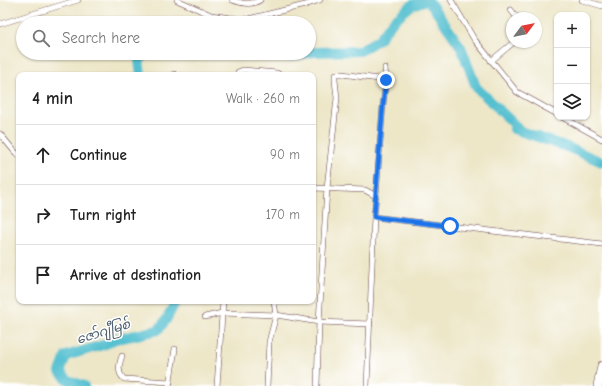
<!DOCTYPE html>
<html lang="en">
<head>
<meta charset="utf-8">
<style>
  :root { --surface:#fff; --page:#f2f2f2; --text:#222; --muted:#767676; --line:#e0e0e0 }
  body { margin:0; font-family:"Comic Neue","Noto Sans Myanmar",sans-serif; background:var(--page); color:var(--text) }
  .controls { position:absolute; right:12px; top:12px; display:grid; overflow:hidden; border-radius:8px; box-shadow:0 1px 3px #0004 }
  .controls button { width:36px; height:36px; display:grid; place-items:center; padding:0; border:0; border-bottom:1px solid var(--line); background:var(--surface); color:var(--text); font:20px sans-serif }
  .compass { position:absolute; left:506px; top:12px; width:36px; height:36px; border-radius:50%; background:var(--surface); box-shadow:0 1px 3px #0004; rotate:58deg }
  .stop { position:absolute; width:12px; height:12px; margin:-9px; border:3px solid #1a73e8; border-radius:50%; background:#fff }
  .stop.end { background:#1a73e8; border-color:#fff; box-shadow:0 1px 4px #0008 }
  .list { margin:0; padding:0; list-style:none }
  h2 { display:flex; justify-content:space-between; align-items:center; height:52px; margin:0; padding:0 16px; font-size:17px }
  h2 small { font-size:13px; font-weight:400; color:var(--muted) }
  .list li { display:grid; grid-template-columns:26px 1fr auto; gap:12px; align-items:center; box-sizing:border-box; height:60px; padding:0 16px; border-top:1px solid var(--line) }
  .list b { display:block; font-size:15px; white-space:nowrap }
  .list em { font-size:13px; font-style:normal; color:var(--muted) }
  .icon { flex:none; width:22px; height:22px; fill:none; stroke:currentColor; stroke-width:2; stroke-linecap:round; stroke-linejoin:round }
  .map { position:relative; flex:none; width:602px; height:386px; overflow:hidden }
  .search { position:absolute; background:var(--surface); box-shadow:0 1px 3px #0004; left:16px; top:16px; width:300px; height:44px; display:flex; align-items:center; gap:10px; box-sizing:border-box; padding:0 14px; border-radius:22px; color:var(--muted); font-size:15px }
  .panel { position:absolute; background:var(--surface); box-shadow:0 1px 3px #0004; left:16px; top:72px; width:300px; height:232px; border-radius:8px }
  .map>svg:first-child { display:block }
  .lines { fill:none; stroke-linecap:round; stroke-linejoin:round }
  .river { stroke:#55c0d0; stroke-width:10 }
  .street-casing { stroke:#623d42; stroke-width:6 }
  .highway-casing { stroke:#623d42; stroke-width:10 }
  .street { stroke:#fff; stroke-width:5 }
  .highway { stroke:#fff; stroke-width:9 }
  .route { stroke:#1a73e8; stroke-width:5 }
  .labels { text-anchor:middle; stroke-width:3; stroke-linejoin:round; paint-order:stroke }
  .water-label { font-size:13px; font-style:italic; fill:#4e5f6d; stroke:#fff }
</style>
</head>
<body>
<div class="map">
<svg width="602" height="386" viewBox="0 0 602 386">
  <rect width="100%" height="100%" fill="#fff"/>
  <filter id="ink" filterUnits="userSpaceOnUse"><feTurbulence type="fractalNoise" baseFrequency=".025" numOctaves="2"/><feDisplacementMap in="SourceGraphic" scale="8" xChannelSelector="R" yChannelSelector="G"/><feConvolveMatrix kernelMatrix="1 2 1 2 8 2 1 2 1" color-interpolation-filters="sRGB"/></filter>
  <filter id="wash" filterUnits="userSpaceOnUse"><feTurbulence type="fractalNoise" baseFrequency=".012" numOctaves="4" result="noise"/><feDisplacementMap in="SourceGraphic" scale="16" xChannelSelector="R" yChannelSelector="G"/><feGaussianBlur stdDeviation="0.9" result="paint"/><feColorMatrix in="noise" values="0 0 0 0 0 0 0 0 0 0 0 0 0 0 0 0 0 1.4 0 .05"/><feComposite in="paint" operator="in"/></filter>
  <g filter="url(#wash)">
    <rect width="100%" height="100%" fill="#ede6c7"/>
    <g class="lines">
      <g class="river">
        <path d="M428 0 461 47 476 87 516 126 514 129 567 147 602 162"/>
        <path d="M281 53 290 56 314 52 360 51 379 39 393 21 412 5 426 0"/>
        <path d="M141 75 139 61 147 53"/>
        <path d="M84 386 68 380 60 372 66 356 106 344 115 339 127 337 158 330 166 320 176 301"/>
      </g>
    </g>
  </g>
  <g filter="url(#ink)">
    <g class="lines">
      <g class="street-casing">
        <g id="street">
          <path d="M177 0 211 15 244 20 305 5 320 0"/>
          <path d="M232 0C241 3 251 6 260 0"/>
          <path d="M451 0 474 39 517 92 557 114"/>
          <path d="M582 0 602 6"/>
          <path d="M511 10 517 18"/>
          <path d="M0 24 78 0"/>
          <path d="M491 61 514 42"/>
          <path d="M174 75V74"/>
          <path d="M238 75V72L243 70 277 73 280 75"/>
          <path d="M562 117 602 139"/>
          <path d="M0 134 15 152 19 155"/>
          <path d="M313 188 365 190 376 196 374 217 367 386"/>
          <path d="M376 196 383 105 386 80 385 68"/>
          <path d="M374 217 602 244"/>
          <path d="M205 317 222 313 276 315 319 322 370 324"/>
          <path d="M122 356C119 364 117 372 124 379L170 382"/>
          <path d="M169 386 175 349"/>
          <path d="M217 386 223 301"/>
          <path d="M267 386 269 342 276 315 274 301"/>
          <path d="M317 386 319 322 327 188 337 98 335 80V76L337 74H342L386 80"/>
        </g>
      </g>
      <g class="highway-casing">
        <path id="highway" d="M598 386 602 366"/>
      </g>
      <use href="#street" class="street"/>
      <use href="#highway" class="highway"/>
    </g>
  </g>
  <g class="lines" filter="url(#ink)">
    <path class="route" d="M386 80 383 105 374 217 450 226"/>
  </g>
  <g class="labels">
    <g class="water-label">
      <text transform="translate(103 331) rotate(-17)" y="5">ဇော်ဂျီမြစ်</text>
    </g>
  </g>
</svg>
<div class="controls">
<button>+</button>
<button>−</button>
<button><svg class="icon" aria-label="layers" viewBox="0 0 24 24"><path d="M12 4l9 5-9 5-9-5zM3 14l9 5 9-5"/></svg></button>
</div>
<svg class="compass" viewBox="-18 -18 36 36"><path d="M0-13l5 13h-10z" fill="#e53935"/><path d="M0 13l5-13h-10z" fill="#767676"/></svg>
<div class="stop" style="left:450px;top:226px"></div>
<div class="stop end" style="left:386px;top:80px"></div>
<div class="search"><svg class="icon" aria-label="search" viewBox="0 0 24 24"><circle cx="10" cy="10" r="6"/><path d="M15 15l6 6"/></svg>Search here</div>
<section class="panel">
<h2>4 min<small>Walk · 260 m</small></h2>
<ul class="list">
<li><svg class="icon" aria-label="ahead" viewBox="0 0 24 24"><path d="M12 20V5M6 11l6-6 6 6"/></svg><div><b>Continue</b></div><em>90 m</em></li>
<li><svg class="icon" aria-label="right" viewBox="0 0 24 24"><path d="M7 20v-9h11M14 6l5 5-5 5"/></svg><div><b>Turn right</b></div><em>170 m</em></li>
<li><svg class="icon" aria-label="arrive" viewBox="0 0 24 24"><path d="M6 21V4h12l-3 4 3 4H6"/></svg><div><b>Arrive at destination</b></div></li>
</ul>
</section>
</div>
</body>
</html>
